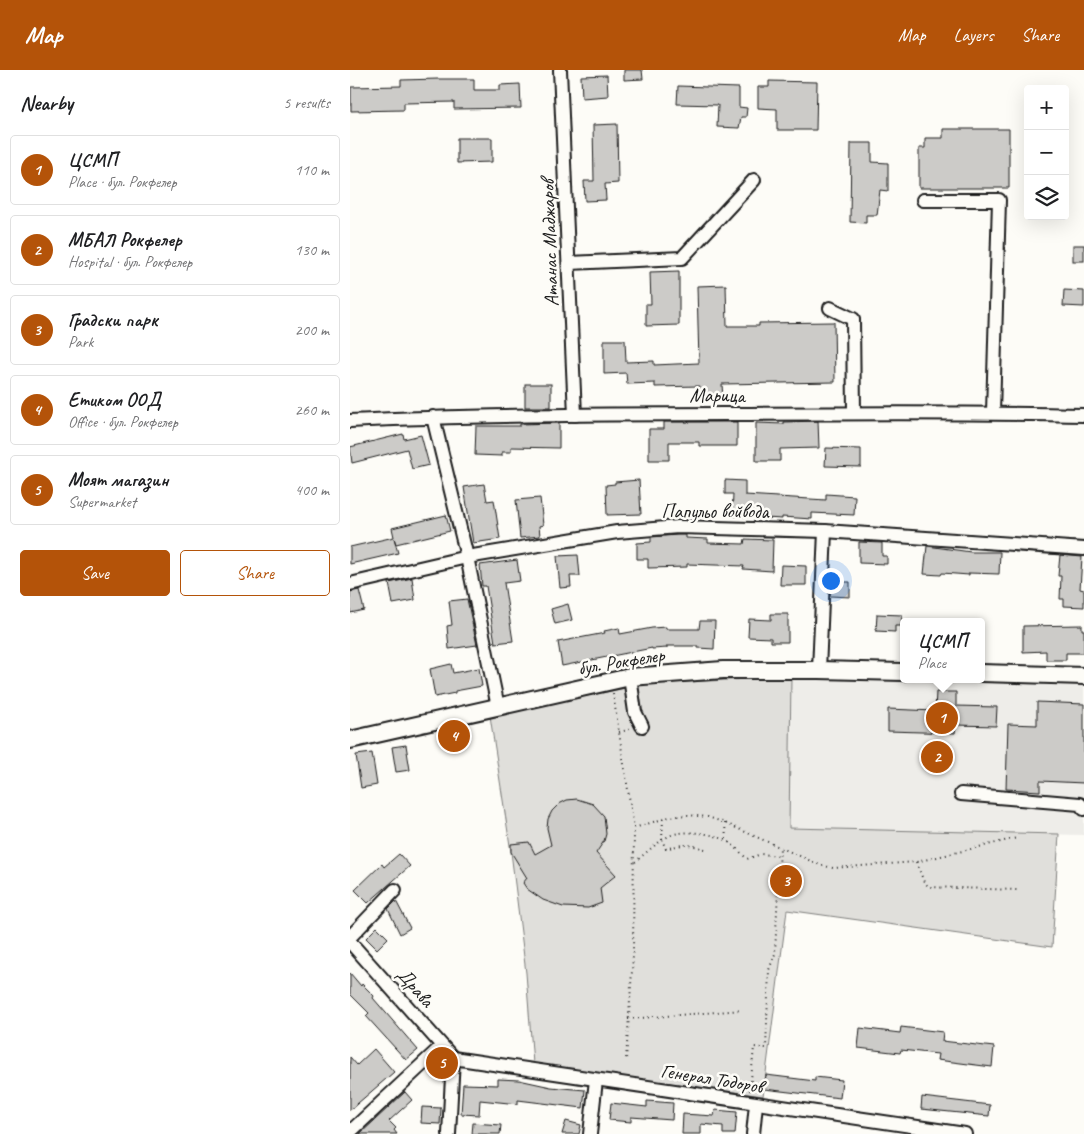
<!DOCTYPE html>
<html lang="en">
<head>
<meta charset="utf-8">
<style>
  :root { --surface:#fff; --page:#f2f2f2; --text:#202124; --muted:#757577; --line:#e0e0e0; --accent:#b45309 }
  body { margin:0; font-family:Caveat,sans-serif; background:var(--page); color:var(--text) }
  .controls { position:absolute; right:15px; top:15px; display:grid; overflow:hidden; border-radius:5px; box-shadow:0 5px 20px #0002 }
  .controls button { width:45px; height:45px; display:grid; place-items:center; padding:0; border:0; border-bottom:1px solid var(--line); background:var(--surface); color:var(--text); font:25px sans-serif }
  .you { position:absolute; left:480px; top:510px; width:18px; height:18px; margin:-12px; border:4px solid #fff; border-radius:50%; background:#1a73e8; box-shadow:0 0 0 8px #1a73e833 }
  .badge { display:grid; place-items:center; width:32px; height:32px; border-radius:50%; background:var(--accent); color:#fff; font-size:16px; font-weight:700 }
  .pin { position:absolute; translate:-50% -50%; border:2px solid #fff; box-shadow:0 1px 5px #0006 }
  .popup { position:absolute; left:550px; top:548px; width:85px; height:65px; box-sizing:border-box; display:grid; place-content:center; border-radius:5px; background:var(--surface); filter:drop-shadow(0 1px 4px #0005); font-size:16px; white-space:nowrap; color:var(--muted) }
  .popup b { font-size:19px; color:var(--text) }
  .popup::after { content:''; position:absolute; left:50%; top:100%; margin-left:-10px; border:10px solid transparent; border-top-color:var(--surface) }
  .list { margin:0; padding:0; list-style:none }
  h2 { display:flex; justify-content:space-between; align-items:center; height:65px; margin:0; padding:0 20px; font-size:21px }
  h2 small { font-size:16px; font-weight:400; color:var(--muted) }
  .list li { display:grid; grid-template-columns:32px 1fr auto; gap:15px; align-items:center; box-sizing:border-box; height:70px; margin:0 10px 10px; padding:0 10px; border:1px solid var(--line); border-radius:5px }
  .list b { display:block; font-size:19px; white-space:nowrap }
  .list p { margin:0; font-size:16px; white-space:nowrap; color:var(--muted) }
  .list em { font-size:16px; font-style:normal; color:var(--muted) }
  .actions { display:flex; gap:10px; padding:15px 20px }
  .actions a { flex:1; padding:11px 0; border:1px solid var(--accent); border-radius:5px; text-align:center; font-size:18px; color:var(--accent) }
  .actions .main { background:var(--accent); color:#fff }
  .icon { flex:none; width:28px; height:28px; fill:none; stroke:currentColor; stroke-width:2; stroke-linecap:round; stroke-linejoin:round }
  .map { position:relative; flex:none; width:734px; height:1064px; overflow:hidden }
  header { display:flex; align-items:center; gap:30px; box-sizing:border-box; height:70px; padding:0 25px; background:var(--accent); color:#fff }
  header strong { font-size:24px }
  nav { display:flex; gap:28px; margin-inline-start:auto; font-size:18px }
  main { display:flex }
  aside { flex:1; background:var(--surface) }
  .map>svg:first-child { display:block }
  .built { fill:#eeede9 }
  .green { fill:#e0dfdb; stroke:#7e7e7c }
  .building { fill:#cccbc8; stroke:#1c1c1c }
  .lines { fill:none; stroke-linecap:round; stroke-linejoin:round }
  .minor-casing { stroke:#1c1c1c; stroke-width:16 }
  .major-casing { stroke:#1c1c1c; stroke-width:20 }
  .path { stroke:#1c1c1c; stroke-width:2; stroke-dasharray:1 4; stroke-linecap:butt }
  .minor { stroke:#fdfcf7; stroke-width:12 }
  .major { stroke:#fdfcf7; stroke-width:16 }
  .labels { text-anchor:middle; stroke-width:5; stroke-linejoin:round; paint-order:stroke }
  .street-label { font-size:20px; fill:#1c1c1c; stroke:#fdfcf7 }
</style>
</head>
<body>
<header>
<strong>Map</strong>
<nav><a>Map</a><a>Layers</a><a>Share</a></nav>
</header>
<main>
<aside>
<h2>Nearby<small>5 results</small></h2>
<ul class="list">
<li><span class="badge">1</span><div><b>ЦСМП</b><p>Place · бул. Рокфелер</p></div><em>110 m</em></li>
<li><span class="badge">2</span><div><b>МБАЛ Рокфелер</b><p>Hospital · бул. Рокфелер</p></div><em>130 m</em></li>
<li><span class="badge">3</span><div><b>Градски парк</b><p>Park</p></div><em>200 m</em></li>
<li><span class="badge">4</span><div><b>Етиком ООД</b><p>Office · бул. Рокфелер</p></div><em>260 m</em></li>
<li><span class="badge">5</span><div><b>Моят магазин</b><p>Supermarket</p></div><em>400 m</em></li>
</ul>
<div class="actions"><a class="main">Save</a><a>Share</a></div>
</aside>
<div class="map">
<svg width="734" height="1064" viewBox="0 0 734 1064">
  <rect width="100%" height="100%" fill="#fdfcf7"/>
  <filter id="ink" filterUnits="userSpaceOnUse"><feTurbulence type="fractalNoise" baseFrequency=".02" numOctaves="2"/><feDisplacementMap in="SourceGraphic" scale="10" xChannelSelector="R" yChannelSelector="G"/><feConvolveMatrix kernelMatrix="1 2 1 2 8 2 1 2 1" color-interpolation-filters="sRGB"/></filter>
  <g filter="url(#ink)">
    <path class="built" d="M441 607 734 615V765L439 759Z"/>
    <path class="green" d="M441 607 439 758 709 764 702 877 437 840 413 1026 183 994 176 903 161 782 140 646 295 614Z"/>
    <g class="building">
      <path d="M274 0H292L293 9 274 10Z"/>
      <path d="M257 5 258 26 232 28 231 6Z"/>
      <path d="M88 9H124V20H150V15L170 14 171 38 104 39V32L54 33V40L1 41V17L51 16V10Z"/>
      <path d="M419 11 467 12 466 60H427V39L408 38V17H419Z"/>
      <path d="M328 16 389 18V37L397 38 396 47H391L389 58 367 57 368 35 327 34Z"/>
      <path d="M267 54 268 113 255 114 256 130 235 131 234 111H244L243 55Z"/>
      <path d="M593 59H659V118H569V78H575V68H593Z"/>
      <path d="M107 68H142V92L107 93Z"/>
      <path d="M501 73H522V92L538 93V121L530 120 527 145H516V153L500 152Z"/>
      <rect x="723" y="175" width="11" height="16"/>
      <path d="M329 201V255L296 256V234H301L300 202Z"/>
      <path d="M376 215 377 256H409V253L484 252 485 312 372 314 373 329H349V316L305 317V313L277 314 276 303 254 304V270H275L276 292 304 291V295L349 293 347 216Z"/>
      <path d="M714 220 734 221V237L713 236Z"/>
      <rect x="175" y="314" width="26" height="23"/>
      <path d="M468 351 469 378 430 379V391H406V353L434 354V352Z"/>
      <path d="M314 352H387V376H349V372H319V390H299V359H314Z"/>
      <path d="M209 353V378L161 377V382H152V386L125 385 126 356H170V354Z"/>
      <path d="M53 364 54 369 71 365 79 395 62 399 57 379 2 393 0 377Z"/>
      <path d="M476 378 511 379V397L475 396Z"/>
      <path d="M289 410 291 444 257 445 256 415 265 414V412Z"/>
      <path d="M375 410 395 411V425L476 430V424L505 426 504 445 462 443V449L432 447V449L382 446 383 424H375Z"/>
      <path d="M134 414 137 431 144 430 150 469 123 473 114 417Z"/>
      <path d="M190 428 193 455 189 456 190 466 170 468 166 430Z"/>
      <path d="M96 445 100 461 46 474 44 468 48 483 0 494V477L44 467 42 458Z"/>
      <path d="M328 465H336V468L358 469V473L394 474 395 469 423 470 422 501 393 499 394 496 337 494V497L298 498V489H287V473L301 472V467Z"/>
      <path d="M509 472 532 473V486H537V494L509 493Z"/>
      <path d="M577 476 621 482H650L649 504 619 503V505L592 503 591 505 574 504Z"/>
      <path d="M228 485 230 506H220L221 517 210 518 207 486Z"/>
      <path d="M710 485 732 487 730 519 734 520V537L714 536V529H710L711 506H708Z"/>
      <path d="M167 490 170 511 154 513 163 571 145 573 136 516H132L130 495Z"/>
      <path d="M431 495 456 496V515H430Z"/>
      <path d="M62 508 65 530 43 534 39 513Z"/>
      <path d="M481 512H500V527L480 526Z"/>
      <path d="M9 520 14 540 0 543V522Z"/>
      <path d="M117 529 127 575 99 579 97 556 102 555 99 531Z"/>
      <path d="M218 534 222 550 205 554 201 539Z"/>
      <path d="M421 544H438V572H421V568L398 567 399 549 421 550Z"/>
      <path d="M527 544 552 545 551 556H545V562L526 561Z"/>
      <path d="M350 551H365L364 579 348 578V576H317V578L302 579V578L212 596 208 572 255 563 254 561 269 558 270 564 302 558 316 557V559H349Z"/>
      <path d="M732 555V560H734V583H716V590H696V581L673 582V556Z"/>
      <path d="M101 594 103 603 129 598 132 616 105 621V623L85 627 80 599Z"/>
      <path d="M586 622H606V636L647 637 646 656 606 655 605 663 538 661V639L585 641Z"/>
      <path d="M687 632 734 634V713L690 711V721L656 719 658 654 687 655Z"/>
      <path d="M56 675 60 700 46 702 42 677Z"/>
      <path d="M22 683 27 715 11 718 6 685Z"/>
      <path d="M227 729 243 734 254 746 256 764 254 771 246 783 266 805 250 818 252 833 238 838 213 837 193 830 177 819 173 813 177 808 161 782V774L179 772 185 784 201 775 197 758 198 749 202 741 209 734 217 730Z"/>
      <path d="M49 784 60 796 18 833 5 820 32 794 34 797Z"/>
      <path d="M46 831 60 858 50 864 38 839Z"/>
      <path d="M27 857 38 868 27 879 16 868Z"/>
      <path d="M0 903 11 916 12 914 24 926 23 928 68 980 56 990 16 946 19 943 0 924Z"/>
      <path d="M551 957 593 962 592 971 644 977 642 997 587 990 588 984 551 980 550 983 508 978 510 958 550 963Z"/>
      <path d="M24 979 44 1002 0 1040V987L7 995Z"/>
      <path d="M416 1005 465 1011V1007L492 1010 490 1028 414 1019Z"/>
      <path d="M148 1009 169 1010 201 1017 235 1020 233 1038 168 1030V1034L130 1030 129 1045 111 1044 113 1014 148 1015Z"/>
      <path d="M55 1022 62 1030 39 1051 46 1058 44 1060 47 1064H10Z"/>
      <path d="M572 1027 640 1035 639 1046 571 1039Z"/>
      <path d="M297 1031 323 1033 322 1050 281 1047V1052L259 1050 261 1033 297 1037Z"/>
      <path d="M72 1037 91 1038 90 1054 71 1053Z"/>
      <path d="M365 1040 387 1042 385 1064H373V1056L351 1054V1064H332L333 1044 364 1046Z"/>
      <path d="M216 1051 231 1055 229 1064H212Z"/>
      <path d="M123 1053 151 1055 150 1064H122Z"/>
    </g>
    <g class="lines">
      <g class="minor-casing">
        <g id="minor">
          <path d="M210 0 225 345"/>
          <path d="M573 130H649L643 343"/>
          <path d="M219 193 332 188 404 110"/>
          <path d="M480 238 503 249 504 343"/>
          <path d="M83 347 117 487 148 637"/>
          <path d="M0 351C126 345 252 344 378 344 497 343 615 342 734 345"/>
          <path d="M0 514 117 487 267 462 328 457 475 461 734 479"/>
          <path d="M469 600 475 461"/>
          <path d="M280 607 285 642 292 656"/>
          <path d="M611 724 730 734 734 739"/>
          <path d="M0 867 45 820"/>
          <path d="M0 872 103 988"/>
          <path d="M103 988 615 1064"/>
          <path d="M0 1062 92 976"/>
          <path d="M99 1064 103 988"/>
          <path d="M240 1064 246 1010"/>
          <path d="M403 1064 406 1034"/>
        </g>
      </g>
      <g class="major-casing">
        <g id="major">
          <path d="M631 603 734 606"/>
          <path d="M0 670 280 607 373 600H469L553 602"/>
        </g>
      </g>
      <g class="path">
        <path d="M263 624 284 758 283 886 276 990"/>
        <path d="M269 662 282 659"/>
        <path d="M313 749 312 770 316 779C334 773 340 774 358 780"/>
        <path d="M375 753 376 770"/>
        <path d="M284 758 319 747 338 745 358 747 375 753 470 795 483 798 566 792 667 768"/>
        <path d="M285 792C296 783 307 772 319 766 333 759 364 763 377 771 384 775 391 783 397 789L411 784 429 786"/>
        <path d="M566 792 574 812 579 817 667 820"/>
        <path d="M278 949 392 940"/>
        <path d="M400 1021 404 977 416 978 419 900 425 884 430 777"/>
      </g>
      <use href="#minor" class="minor"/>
      <use href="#major" class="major"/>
    </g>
  </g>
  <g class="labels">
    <g class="street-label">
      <text transform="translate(199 173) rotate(-92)" y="7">Атанас Маджаров</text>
      <text x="367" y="332">Марица</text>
      <text x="365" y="448">Папульо войвода</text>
      <text transform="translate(271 591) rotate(-9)" y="7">бул. Рокфелер</text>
      <text transform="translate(66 917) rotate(49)" y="7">Драва</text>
      <text transform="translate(362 1008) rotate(9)" y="7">Генерал Тодоров</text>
    </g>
  </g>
</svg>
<div class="controls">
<button>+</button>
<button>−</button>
<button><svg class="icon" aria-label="layers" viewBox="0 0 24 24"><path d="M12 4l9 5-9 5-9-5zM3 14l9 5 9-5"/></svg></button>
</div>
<div class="you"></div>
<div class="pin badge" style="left:592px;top:648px">1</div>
<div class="popup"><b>ЦСМП</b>Place</div>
<div class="pin badge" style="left:587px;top:687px">2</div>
<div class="pin badge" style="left:436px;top:811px">3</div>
<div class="pin badge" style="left:104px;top:666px">4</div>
<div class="pin badge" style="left:92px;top:993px">5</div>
</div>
</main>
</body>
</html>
